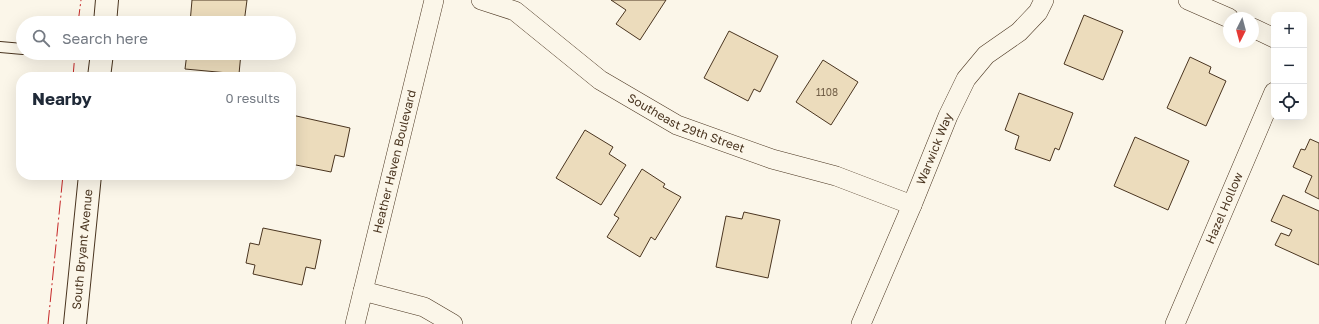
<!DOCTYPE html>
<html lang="en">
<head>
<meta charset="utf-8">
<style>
  :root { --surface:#fff; --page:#f6f6f7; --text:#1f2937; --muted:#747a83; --line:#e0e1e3 }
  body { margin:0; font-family:"Golos Text",sans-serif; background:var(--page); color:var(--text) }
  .controls { position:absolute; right:12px; top:12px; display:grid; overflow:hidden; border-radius:8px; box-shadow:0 4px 16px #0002 }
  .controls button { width:36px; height:36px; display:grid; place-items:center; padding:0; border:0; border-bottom:1px solid var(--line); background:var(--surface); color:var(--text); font:20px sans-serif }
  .compass { position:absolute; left:1223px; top:12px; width:36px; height:36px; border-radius:50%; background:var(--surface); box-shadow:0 4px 16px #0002; rotate:186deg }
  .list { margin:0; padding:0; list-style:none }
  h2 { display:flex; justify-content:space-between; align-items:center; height:52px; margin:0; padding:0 16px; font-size:17px }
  h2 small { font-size:13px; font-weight:400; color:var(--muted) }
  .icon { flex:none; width:22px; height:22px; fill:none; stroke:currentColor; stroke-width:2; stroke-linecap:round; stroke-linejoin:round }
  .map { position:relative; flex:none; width:1319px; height:324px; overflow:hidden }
  .search { position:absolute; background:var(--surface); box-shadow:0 4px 16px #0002; left:16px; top:16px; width:280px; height:44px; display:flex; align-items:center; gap:10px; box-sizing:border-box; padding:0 14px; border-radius:22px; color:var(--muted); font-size:15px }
  .panel { position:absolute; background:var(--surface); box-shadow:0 4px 16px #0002; left:16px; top:72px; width:280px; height:108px; border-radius:16px }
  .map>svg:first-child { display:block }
  .building { fill:#ecdcbc; stroke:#4a3520 }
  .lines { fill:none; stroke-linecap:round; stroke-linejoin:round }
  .service-casing { stroke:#4a3520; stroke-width:12 }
  .minor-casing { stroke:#4a3520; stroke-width:20 }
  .tertiary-casing { stroke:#4a3520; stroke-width:24 }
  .service { stroke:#fbf6e9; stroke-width:10 }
  .minor { stroke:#fbf6e9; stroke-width:19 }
  .tertiary { stroke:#fbf6e9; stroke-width:22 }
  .power { stroke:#c62828; stroke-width:1; stroke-dasharray:14 3 2 3; stroke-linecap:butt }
  .labels { text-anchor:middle; stroke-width:3; stroke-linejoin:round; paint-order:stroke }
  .number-label { font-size:10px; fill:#725f47 }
  .street-label { font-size:12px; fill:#4a3520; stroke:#fbf6e9 }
</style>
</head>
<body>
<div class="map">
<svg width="1319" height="324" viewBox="0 0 1319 324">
  <rect width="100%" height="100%" fill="#fbf6e9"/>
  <g class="building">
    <path d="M192 0H247L244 23H190Z"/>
    <path d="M611 0H666L640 40 616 24 626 10Z"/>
    <path d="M1084 15 1123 31 1103 80 1064 64Z"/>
    <path d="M729 31 778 56 760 92 754 89 748 101 704 78Z"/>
    <path d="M187 53H241L239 74 185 69Z"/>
    <path d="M1190 57 1211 67 1209 73 1226 81 1206 126 1167 108Z"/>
    <path d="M823 60 858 82 831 125 796 102Z"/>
    <path d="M1019 93 1073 113 1059 150 1055 148 1050 161 1015 149 1019 136 1005 130Z"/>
    <path d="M292 115 350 128 344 157 335 155 331 172 291 164Z"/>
    <path d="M585 130 613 147 609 154 626 165 601 205 556 178Z"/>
    <path d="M1135 137 1189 161 1168 210 1114 186Z"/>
    <path d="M1310 139 1319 143V199L1305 192 1312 176 1293 167 1301 149 1305 150Z"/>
    <path d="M642 169 665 184 663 187 681 197 655 240 651 237 640 257 607 237 619 218 614 215Z"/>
    <path d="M1283 195 1319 211V265L1275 245 1281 233 1289 236 1292 230 1271 221Z"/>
    <path d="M744 212 780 220 768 278 716 267 726 216 742 219Z"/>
    <path d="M263 228 321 240 315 269 306 267 302 285 253 274 255 265 246 263 250 243 259 245Z"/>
  </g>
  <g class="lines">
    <g class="service-casing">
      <path id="service" d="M0 47 23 49"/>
    </g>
    <g class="minor-casing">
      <g id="minor">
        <path id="s1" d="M481 0 515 11 600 80 677 125 772 159 836 176 912 205"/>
        <path d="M1188 0 1229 18"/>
        <path d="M1253 28 1274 38"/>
        <path d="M363 291 424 307 453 324"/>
        <path id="s2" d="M355 324 434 0"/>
        <path id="s3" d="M861 324 912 205 948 116 966 79 986 55 1019 32 1038 12 1044 0"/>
        <path id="s4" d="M1175 324 1274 92"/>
      </g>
    </g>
    <g class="tertiary-casing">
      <g id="tertiary">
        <path d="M105 23 107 0"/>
        <path d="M99 77 102 53"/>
        <path id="s5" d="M75 324 90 175"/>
      </g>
    </g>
    <use href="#service" class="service"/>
    <use href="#minor" class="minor"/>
    <use href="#tertiary" class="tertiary"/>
    <g class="power">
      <path d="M78 23 81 0"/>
      <path d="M73 77 75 53"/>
      <path d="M48 324 63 175"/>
    </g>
  </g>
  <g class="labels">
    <g class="number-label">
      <text x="827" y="96">1108</text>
    </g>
    <g class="street-label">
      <text dy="4" stroke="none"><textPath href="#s1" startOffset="242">Southeast 29th Street</textPath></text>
      <text dy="4" stroke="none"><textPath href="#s3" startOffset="190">Warwick Way</textPath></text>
      <text dy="4" stroke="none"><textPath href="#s2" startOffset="167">Heather Haven Boulevard</textPath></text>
      <text dy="4" stroke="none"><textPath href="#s4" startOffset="126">Hazel Hollow</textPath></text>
      <text dy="4" stroke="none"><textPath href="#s5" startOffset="75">South Bryant Avenue</textPath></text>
    </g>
  </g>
</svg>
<div class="controls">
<button>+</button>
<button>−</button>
<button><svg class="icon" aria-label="locate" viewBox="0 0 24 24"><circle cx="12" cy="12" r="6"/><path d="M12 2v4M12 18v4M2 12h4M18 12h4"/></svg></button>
</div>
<svg class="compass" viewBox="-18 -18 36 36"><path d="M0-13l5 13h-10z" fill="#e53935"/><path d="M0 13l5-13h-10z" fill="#747a83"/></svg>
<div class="search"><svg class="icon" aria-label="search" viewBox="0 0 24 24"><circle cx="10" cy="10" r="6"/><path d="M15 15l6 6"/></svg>Search here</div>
<section class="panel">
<h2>Nearby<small>0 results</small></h2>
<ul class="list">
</ul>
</section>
</div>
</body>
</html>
